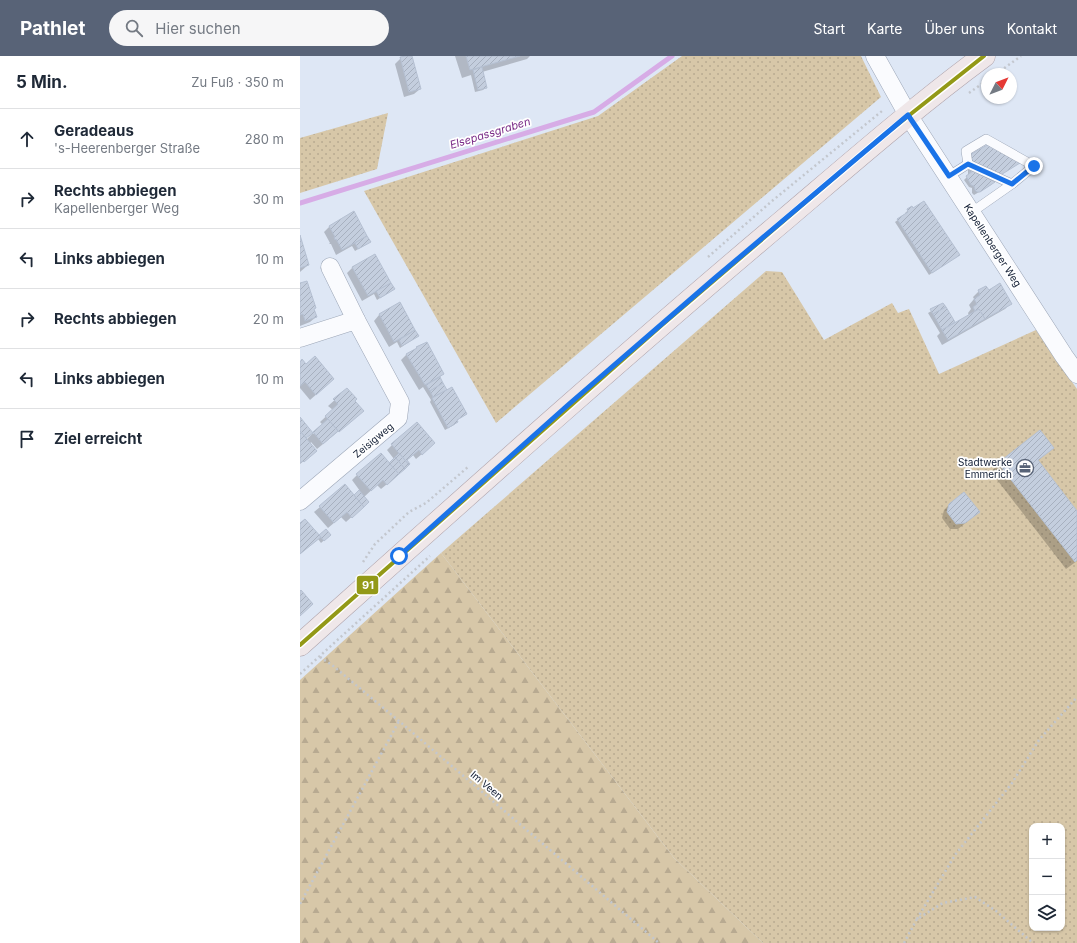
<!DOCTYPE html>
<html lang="de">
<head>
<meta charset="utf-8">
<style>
  :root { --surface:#fff; --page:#f6f6f7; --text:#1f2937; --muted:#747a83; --line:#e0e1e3; --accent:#586377 }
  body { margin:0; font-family:Inter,sans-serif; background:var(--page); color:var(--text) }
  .controls { position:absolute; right:12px; bottom:12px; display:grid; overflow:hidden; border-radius:8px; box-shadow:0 1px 3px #0004 }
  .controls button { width:36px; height:36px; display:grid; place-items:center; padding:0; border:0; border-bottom:1px solid var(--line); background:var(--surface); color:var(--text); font:20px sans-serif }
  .compass { position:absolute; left:681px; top:12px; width:36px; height:36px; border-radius:50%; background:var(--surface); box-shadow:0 1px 3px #0004; rotate:48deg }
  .stop { position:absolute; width:12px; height:12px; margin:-9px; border:3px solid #1a73e8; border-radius:50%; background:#fff }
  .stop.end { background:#1a73e8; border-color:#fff; box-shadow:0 1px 4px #0008 }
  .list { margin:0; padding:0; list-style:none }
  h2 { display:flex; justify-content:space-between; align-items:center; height:52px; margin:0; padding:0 16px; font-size:17px }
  h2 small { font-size:13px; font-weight:400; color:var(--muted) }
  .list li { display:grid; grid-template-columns:26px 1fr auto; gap:12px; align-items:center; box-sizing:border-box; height:60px; padding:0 16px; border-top:1px solid var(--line) }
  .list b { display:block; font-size:15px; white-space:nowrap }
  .list p { margin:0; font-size:13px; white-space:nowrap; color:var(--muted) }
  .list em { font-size:13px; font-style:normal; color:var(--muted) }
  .icon { flex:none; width:22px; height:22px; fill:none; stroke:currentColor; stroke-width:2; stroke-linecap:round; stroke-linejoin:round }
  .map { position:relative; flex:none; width:777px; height:887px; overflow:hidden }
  header { display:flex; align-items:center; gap:24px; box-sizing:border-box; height:56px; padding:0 20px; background:var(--accent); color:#fff }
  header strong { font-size:19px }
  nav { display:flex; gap:22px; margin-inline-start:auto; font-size:14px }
  .search { width:280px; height:36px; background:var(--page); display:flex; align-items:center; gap:10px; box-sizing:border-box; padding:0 14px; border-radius:22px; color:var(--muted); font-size:15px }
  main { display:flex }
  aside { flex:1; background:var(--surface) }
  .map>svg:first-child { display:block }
  .grass { fill:url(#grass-dots); fill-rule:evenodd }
  .forest { fill:url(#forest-firs) }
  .shadow { fill:#0003; fill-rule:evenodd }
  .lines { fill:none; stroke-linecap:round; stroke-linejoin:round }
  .stream { stroke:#d7ace6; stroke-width:5 }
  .building { fill:url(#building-hatch); stroke:#b5c0d2 }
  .service-casing { stroke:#9ca6b7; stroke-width:10 }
  .minor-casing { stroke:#9ca6b7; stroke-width:19 }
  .primary-casing { stroke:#b0a4ac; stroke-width:23 }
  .path { stroke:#c3c7ce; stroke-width:2.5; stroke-dasharray:2 3; stroke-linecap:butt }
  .service { stroke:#fafbfe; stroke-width:9 }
  .minor { stroke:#fafbfe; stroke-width:18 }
  .primary { stroke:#efe7e9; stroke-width:22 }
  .bus-1-casing { stroke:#fff; stroke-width:7 }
  .bus-1 { stroke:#939917; stroke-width:4 }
  .route { stroke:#1a73e8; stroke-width:5 }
  .labels { text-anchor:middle; stroke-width:3.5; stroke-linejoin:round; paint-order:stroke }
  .street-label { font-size:10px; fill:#101c33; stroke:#fff }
  .poi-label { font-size:10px; fill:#101c33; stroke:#fff; text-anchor:end }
  .water-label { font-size:11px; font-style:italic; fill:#7a2b87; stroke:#fff }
  .line-badge { stroke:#fff; stroke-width:1.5 }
  .badge-label { font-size:11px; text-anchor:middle; font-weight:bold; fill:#fff }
</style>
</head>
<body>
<header>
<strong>Pathlet</strong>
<div class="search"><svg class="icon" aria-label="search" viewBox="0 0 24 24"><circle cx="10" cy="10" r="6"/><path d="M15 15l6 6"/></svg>Hier suchen</div>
<nav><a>Start</a><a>Karte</a><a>Über uns</a><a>Kontakt</a></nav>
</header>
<main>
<aside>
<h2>5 Min.<small>Zu Fuß · 350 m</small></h2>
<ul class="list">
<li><svg class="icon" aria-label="ahead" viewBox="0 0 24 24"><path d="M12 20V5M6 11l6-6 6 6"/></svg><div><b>Geradeaus</b><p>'s-Heerenberger Straße</p></div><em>280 m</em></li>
<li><svg class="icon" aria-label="right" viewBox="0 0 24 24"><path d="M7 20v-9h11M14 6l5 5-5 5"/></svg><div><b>Rechts abbiegen</b><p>Kapellenberger Weg</p></div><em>30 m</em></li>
<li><svg class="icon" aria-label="left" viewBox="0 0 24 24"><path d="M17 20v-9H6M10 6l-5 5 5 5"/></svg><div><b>Links abbiegen</b></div><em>10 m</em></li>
<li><svg class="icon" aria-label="right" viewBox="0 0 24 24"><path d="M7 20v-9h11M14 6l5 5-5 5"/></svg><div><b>Rechts abbiegen</b></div><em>20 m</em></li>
<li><svg class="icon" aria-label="left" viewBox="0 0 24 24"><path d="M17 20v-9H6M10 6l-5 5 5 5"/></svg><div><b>Links abbiegen</b></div><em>10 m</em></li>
<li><svg class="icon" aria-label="arrive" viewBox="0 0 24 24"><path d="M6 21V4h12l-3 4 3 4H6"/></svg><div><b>Ziel erreicht</b></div></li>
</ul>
</aside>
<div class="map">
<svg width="777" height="887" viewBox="0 0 777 887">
  <defs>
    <pattern id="grass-dots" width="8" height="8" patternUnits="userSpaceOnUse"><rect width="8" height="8" fill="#d7c7a8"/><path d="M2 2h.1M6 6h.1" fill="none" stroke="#b8aa91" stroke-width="1.8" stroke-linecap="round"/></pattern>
    <pattern id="forest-firs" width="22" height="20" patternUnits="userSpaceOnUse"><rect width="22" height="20" fill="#d7c7a8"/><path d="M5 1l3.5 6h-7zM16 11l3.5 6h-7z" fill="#b8aa91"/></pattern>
    <pattern id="building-hatch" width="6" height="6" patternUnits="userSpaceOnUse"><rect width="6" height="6" fill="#c4cede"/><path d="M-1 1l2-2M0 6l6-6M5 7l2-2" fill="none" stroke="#a7b0bf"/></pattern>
  </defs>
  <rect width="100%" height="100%" fill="#dee7f5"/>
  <g class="grass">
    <path d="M382 0H561L581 41 196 367 64 135 298 60Z"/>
    <path d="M88 57 77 113 0 137V82Z"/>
    <path d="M466 215 482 216 524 284 592 247 598 257 609 253 639 318 736 274 777 333V887H463L374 802 141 497ZM732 770H762V872H732Z"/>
  </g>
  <path class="forest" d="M141 497 374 802 463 887H0V624Z"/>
  <g class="shadow">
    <path d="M111 0 120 33 114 38 104 41 95 8 101 2Z"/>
    <path d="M155 0H230L227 3 182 16 186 31 183 34 175 36 171 19 162 22Z"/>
    <path d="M668 103 719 107 690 125 693 127 691 129 674 139 672 137V132L669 131 664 124 668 120Z"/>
    <path d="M612 151 656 201 629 219 595 166 606 158 605 157Z"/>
    <path d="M30 170 66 180 70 186 55 195 52 190 36 199 31 188H29L30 187 24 176Z"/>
    <path d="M0 182 8 209 0 216Z"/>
    <path d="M53 211 94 233 77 244 74 238 62 245 47 217Z"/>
    <path d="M0 228 13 253 16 261 10 266 0 270Z"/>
    <path d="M679 235H688L711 247 705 253 642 289 637 280 640 277 628 257 643 248 655 268 669 260 668 257 671 253 669 249 674 243 673 241Z"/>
    <path d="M99 248 118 280 100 292 97 286 89 291 74 265 79 259Z"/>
    <path d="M119 291 143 318 139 322 146 335 166 358 156 365 157 366 154 369 145 374 130 346 131 344 123 331 119 334 101 304 106 299Z"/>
    <path d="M0 307 27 329 10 344 0 332Z"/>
    <path d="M47 333 54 345 57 360 17 393 11 386 10 388V400L0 408V363L13 378 23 369 20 366 33 354 28 350ZM11 377 12 378 6 384 5 382Z"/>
    <path d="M92 389 128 393 116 403 113 399 105 406 92 424 81 433 77 429 64 441 68 446 46 466 41 461 28 472 14 456 20 451 54 440 60 435 52 424 57 419 89 408 94 403 87 394Z"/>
    <path d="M752 392 738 405 777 456V505L766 513 691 416 699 407Z"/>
    <path d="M650 448 679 456 658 473H650L642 462 644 454Z"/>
    <path d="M0 468 19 481 30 479 21 487 18 483 0 498Z"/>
  </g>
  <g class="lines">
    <path class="stream" d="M0 147 294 56 372 0"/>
  </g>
  <g class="building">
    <path d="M106 0H112L121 33 109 36 100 1Z"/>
    <path d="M166 0H220L170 14Z"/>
    <path d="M182 11 187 32 178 34 173 14Z"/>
    <path d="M694 85 720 107 691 125 673 115 670 117V99Z"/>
    <path d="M673 115 695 126 680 136H677L675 134 674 130 671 129 666 120Z"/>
    <path d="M624 145 660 199 632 217 597 163 608 156 607 153 612 150 613 152Z"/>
    <path d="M54 155 67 180 42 194 36 183 35 184 34 181H35L29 170Z"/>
    <path d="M0 179 9 209 0 212Z"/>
    <path d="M67 180 71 186 58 193 55 187Z"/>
    <path d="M75 198 91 227 68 240 52 211Z"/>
    <path d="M7 225 16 252 14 253 17 261 5 265 3 258 0 259V227Z"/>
    <path d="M91 227 95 233 80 242 76 235Z"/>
    <path d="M700 227 712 248 685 263 679 253 675 255 673 251 677 248 674 243 680 239 678 234 686 230 689 234Z"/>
    <path d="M100 246 115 274 94 286 79 258Z"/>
    <path d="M643 247 646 251 633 258 630 253Z"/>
    <path d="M646 251 655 266 642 274 633 258Z"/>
    <path d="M679 253 685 263 648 284 642 274Z"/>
    <path d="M115 274 119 280 102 290 99 284Z"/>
    <path d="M127 286 144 318 125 329 106 298 117 292 116 291Z"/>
    <path d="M15 300 34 323 16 339 5 326 0 330V306L2 303 6 308Z"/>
    <path d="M140 321 143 327 130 335 126 329Z"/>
    <path d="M143 327 147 334 133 341 130 335Z"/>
    <path d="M152 331 167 358 157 364 158 366 148 372 132 342Z"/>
    <path d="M47 332 57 343 55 345 64 355 39 376 25 360 38 348 33 343Z"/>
    <path d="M0 361 13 377 6 382 0 375Z"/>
    <path d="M28 363 38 375 23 388 13 376Z"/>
    <path d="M117 366 135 387 122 399 119 394 107 404 110 408 109 409 91 388Z"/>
    <path d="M740 374 754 392 738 404 777 455V504L775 506 698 407Z"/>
    <path d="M0 375 17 395 4 406 3 405 0 407Z"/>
    <path d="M81 397 99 418 87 429 83 424 71 435 56 418Z"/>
    <path d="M99 397 109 409 105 413 95 401Z"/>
    <path d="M95 401 105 413 99 418 89 407Z"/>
    <path d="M45 428 64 451 52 462 47 456 34 467 19 450Z"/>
    <path d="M59 434 69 446 64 451 54 439Z"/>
    <path d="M664 436 680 456 665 467 656 468 647 456 649 448Z"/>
    <path d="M5 463 21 481 0 498V467Z"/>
    <path d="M26 473 31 479 24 485 19 479Z"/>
    <path d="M1 534 13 548 0 560V535Z"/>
  </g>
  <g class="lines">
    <g class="service-casing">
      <g id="service">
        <path d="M668 108 666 95 686 83 734 110 712 128"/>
        <path d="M649 120 668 108 712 128 672 156"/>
      </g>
    </g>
    <g class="minor-casing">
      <g id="minor">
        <path d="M575 0 608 59 764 300 777 318"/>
        <path d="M30 211 56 264"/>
        <path d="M0 282 56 264 100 346 98 362 0 445"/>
      </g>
    </g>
    <g class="primary-casing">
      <path id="primary" d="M0 589C160 446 320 302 484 164 550 108 615 51 684 0"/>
    </g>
    <g class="path">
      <path d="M696 18 721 0"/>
      <path d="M669 37 687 24"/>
      <path d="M408 201 472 145 582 55"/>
      <path d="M63 506 75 488 109 456 126 447 168 411"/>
      <path d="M20 601 32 609 99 665 359 887"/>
      <path d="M0 618 130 500"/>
      <path d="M0 848 99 665"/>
      <path d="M617 863 655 799 712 727 739 684 777 641"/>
      <path d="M604 887 617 863 643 847 675 841 696 855 733 887"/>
    </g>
    <use href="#service" class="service"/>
    <use href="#minor" class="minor"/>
    <use href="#primary" class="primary"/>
    <g class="bus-1-casing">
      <path id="bus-1" d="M0 589 362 269 583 80 684 0"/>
    </g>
    <use href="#bus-1" class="bus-1"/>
  </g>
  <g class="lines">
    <path class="route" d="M99 500 268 349 415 222 608 59 649 120 668 108 712 128 734 110"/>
  </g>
  <defs>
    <g id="office-ring" transform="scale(0.9)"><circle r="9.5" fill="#fff" stroke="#586377" stroke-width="1.5"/><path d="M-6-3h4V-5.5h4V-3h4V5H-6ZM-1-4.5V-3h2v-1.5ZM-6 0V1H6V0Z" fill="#586377"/></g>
  </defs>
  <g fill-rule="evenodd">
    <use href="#office-ring" x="725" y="412"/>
  </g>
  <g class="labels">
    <g class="street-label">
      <text transform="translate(693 189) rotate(57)" y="4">Kapellenberger Weg</text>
      <text transform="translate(73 384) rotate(-40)" y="4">Zeisigweg</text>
      <text transform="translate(187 729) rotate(40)" y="4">Im Veen</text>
    </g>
    <g class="poi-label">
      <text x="712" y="410">Stadtwerke<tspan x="712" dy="12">Emmerich</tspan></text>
    </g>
    <g class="water-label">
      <text transform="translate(190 77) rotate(-17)" y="4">Elsepassgraben</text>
    </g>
  </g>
  <rect class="line-badge" x="56" y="519" width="23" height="20" rx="4" fill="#939917"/>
  <g class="badge-label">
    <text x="68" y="533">91</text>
  </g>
</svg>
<div class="controls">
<button>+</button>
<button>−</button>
<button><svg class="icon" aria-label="layers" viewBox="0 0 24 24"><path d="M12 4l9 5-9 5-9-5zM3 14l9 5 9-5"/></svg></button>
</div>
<svg class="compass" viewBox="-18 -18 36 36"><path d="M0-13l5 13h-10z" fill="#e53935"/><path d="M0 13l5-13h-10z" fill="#747a83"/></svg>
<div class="stop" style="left:99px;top:500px"></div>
<div class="stop end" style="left:734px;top:110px"></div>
</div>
</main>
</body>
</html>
